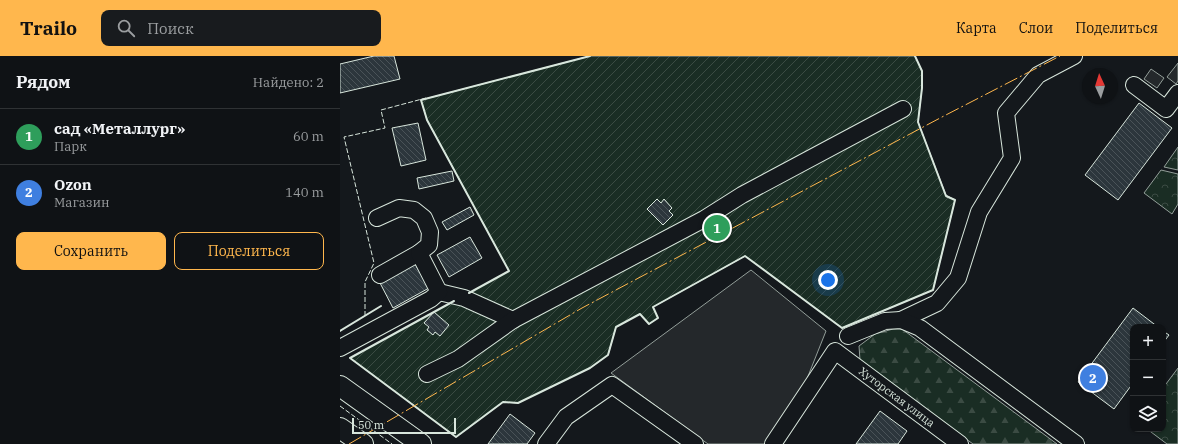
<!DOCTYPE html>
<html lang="ru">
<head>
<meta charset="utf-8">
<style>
  :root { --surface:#0f1215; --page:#181b1e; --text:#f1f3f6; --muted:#9b9ea0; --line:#2f3234; --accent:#ffb74d }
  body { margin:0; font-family:"IBM Plex Serif",serif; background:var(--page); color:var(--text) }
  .controls { position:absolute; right:12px; bottom:12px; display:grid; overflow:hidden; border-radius:8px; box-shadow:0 1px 3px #0004 }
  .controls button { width:36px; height:36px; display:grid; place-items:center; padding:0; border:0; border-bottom:1px solid var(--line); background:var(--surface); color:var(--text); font:20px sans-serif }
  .compass { position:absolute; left:742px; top:12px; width:36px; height:36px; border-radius:50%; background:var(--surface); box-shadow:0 1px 3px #0004; rotate:356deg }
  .scale { position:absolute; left:12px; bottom:10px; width:104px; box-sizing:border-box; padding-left:4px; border:2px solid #d8e6dc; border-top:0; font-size:11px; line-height:14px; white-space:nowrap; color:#d8e6dc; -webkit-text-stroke:3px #14181c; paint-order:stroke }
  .you { position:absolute; left:488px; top:224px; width:14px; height:14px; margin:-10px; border:3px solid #fff; border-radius:50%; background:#1a73e8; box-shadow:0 0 0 6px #1a73e833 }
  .badge { display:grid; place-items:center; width:26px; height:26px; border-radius:50%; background:var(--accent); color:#fff; font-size:13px; font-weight:700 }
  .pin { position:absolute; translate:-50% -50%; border:2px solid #fff; box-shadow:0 1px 4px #0006 }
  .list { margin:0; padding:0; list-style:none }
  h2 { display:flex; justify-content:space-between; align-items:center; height:52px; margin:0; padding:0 16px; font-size:17px }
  h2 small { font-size:13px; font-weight:400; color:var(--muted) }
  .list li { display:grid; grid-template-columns:26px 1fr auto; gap:12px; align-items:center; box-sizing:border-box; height:56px; padding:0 16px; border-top:1px solid var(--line) }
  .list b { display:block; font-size:15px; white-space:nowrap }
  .list p { margin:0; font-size:13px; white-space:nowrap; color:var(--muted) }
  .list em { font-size:13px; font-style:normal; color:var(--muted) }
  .actions { display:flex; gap:8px; padding:12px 16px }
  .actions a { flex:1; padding:9px 0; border:1px solid var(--accent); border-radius:8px; text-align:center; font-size:14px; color:var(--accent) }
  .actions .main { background:var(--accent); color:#111 }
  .icon { flex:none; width:22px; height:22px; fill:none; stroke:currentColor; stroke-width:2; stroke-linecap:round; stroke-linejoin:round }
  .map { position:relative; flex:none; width:838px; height:388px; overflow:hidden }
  header { display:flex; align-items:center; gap:24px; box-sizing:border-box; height:56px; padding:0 20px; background:var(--accent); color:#111 }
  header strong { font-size:19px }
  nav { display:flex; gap:22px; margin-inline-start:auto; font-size:14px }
  .search { width:280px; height:36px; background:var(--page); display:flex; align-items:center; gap:10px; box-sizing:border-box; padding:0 14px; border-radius:8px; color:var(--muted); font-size:15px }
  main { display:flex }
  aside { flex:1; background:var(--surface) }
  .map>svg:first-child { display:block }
  .forest { fill:url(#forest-firs); stroke:#939e99 }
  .park { fill:url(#park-crowns); stroke:#939e99 }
  .garden { fill:url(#garden-furrows); stroke:#939e99 }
  .parking { fill:#24282b; stroke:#939e99 }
  .building { fill:url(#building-back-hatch); stroke:#d8e6dc }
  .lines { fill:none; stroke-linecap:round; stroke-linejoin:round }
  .minor-casing { stroke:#d8e6dc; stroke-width:18 }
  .major-casing { stroke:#d8e6dc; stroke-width:22 }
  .minor { stroke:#14181c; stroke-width:16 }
  .major { stroke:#14181c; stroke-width:20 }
  .fence { stroke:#d8e6dc; stroke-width:1; stroke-dasharray:5 2; stroke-linecap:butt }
  .wall { stroke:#d8e6dc; stroke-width:2 }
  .power { stroke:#ffb74d; stroke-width:1; stroke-dasharray:14 3 2 3; stroke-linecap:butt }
  .labels { text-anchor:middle; stroke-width:3; stroke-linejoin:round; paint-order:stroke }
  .street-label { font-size:11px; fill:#d8e6dc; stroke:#14181c }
</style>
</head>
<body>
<header>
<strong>Trailo</strong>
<div class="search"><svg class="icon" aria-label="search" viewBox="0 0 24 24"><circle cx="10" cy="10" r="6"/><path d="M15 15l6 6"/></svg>Поиск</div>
<nav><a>Карта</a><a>Слои</a><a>Поделиться</a></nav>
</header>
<main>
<aside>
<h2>Рядом<small>Найдено: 2</small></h2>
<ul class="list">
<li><span class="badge" style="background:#2e9e5b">1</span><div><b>сад «Металлург»</b><p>Парк</p></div><em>60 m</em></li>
<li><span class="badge" style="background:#3f7fe0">2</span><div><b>Ozon</b><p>Магазин</p></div><em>140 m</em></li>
</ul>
<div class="actions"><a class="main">Сохранить</a><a>Поделиться</a></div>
</aside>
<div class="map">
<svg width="838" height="388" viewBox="0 0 838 388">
  <defs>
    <pattern id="forest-firs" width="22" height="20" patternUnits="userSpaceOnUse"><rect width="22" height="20" fill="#1a2d24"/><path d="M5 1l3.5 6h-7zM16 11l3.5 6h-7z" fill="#3b4b43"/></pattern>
    <pattern id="park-crowns" width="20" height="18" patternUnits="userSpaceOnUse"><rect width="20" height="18" fill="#1a2d24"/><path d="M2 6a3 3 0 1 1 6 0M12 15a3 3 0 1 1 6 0" fill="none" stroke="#3b4b43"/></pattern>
    <pattern id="garden-furrows" width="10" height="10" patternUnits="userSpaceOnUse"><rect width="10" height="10" fill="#1a2d24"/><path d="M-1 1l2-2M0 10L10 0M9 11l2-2" fill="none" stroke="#3b4b43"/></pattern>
    <pattern id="building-back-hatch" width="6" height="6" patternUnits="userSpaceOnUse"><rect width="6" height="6" fill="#2c363c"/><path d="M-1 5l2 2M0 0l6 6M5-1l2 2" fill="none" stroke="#4a5358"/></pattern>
  </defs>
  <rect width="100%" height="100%" fill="#14181c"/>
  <path class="forest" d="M553 273H562L717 388H633L520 304 519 290 535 278Z"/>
  <g class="park">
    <path d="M838 91V114L824 111Z"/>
    <path d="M821 114 838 118V148L832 158 804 137Z"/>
    <path d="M838 312V388H827L807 373H823V332Z"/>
  </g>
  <path class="garden" d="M250 0H575L582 15V32L578 66 606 139 615 144 593 234 502 272 405 200 313 251 318 262 309 268 300 258 276 271 268 299 250 312 178 347 163 346 116 381 10 302 169 215 87 64 81 44Z"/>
  <g class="parking">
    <path d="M838 7V25L836 28 827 21Z"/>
    <path d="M811 13 824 22 817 32 804 23Z"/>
    <path d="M411 214 486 275 441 388H368L271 317Z"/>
  </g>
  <g class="building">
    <path d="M34 0H54L60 23 0 37V8Z"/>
    <path d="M799 47 832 72 778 144 745 119Z"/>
    <path d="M78 67 86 104 61 110 52 72Z"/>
    <path d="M112 115 114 125 79 133 77 122Z"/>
    <path d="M317 143 321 147 324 143 332 152 329 155 333 159 323 169 307 153Z"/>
    <path d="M130 151 134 159 107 174 102 166Z"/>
    <path d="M130 181 142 202 109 221 97 199Z"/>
    <path d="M75 208 89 232 53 252 40 227Z"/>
    <path d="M793 252 818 271H793V327L774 353 738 326Z"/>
    <path d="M94 256 109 269 100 280 95 276 93 279 87 274 89 271 84 267Z"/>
    <path d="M823 275 829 279 823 287Z"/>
    <path d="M540 355 567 375 558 388H516Z"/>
    <path d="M170 358 195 377 187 388H148Z"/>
  </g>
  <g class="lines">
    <g class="minor-casing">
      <g id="minor">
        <path d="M794 29 826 53 838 37"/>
        <path d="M40 219 79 197"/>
        <path d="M99 236 124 242 173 264"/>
        <path d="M561 264 597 247 618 222 639 156 672 102 666 57 698 19 734 0"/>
        <path d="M508 280 545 265 561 264 580 272 736 388"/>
        <path d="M0 292 91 243 99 236 79 197 89 189 90 176 84 162 74 154 59 152 37 162"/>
        <path d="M87 318 118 303 173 264 364 163 402 139 563 53"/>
        <path d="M206 388 226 361 272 329 355 388"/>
        <path d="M433 388 495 295 620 388"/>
      </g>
    </g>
    <g class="major-casing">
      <g id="major">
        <path d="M0 330 81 388"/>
        <path d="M0 372 23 388"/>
      </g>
    </g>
    <use href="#minor" class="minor"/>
    <use href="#major" class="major"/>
    <g class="fence">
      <path d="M25 260V226L34 207 4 81 45 72 41 54 86 42"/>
      <path d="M0 350 52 388"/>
    </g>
    <g class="wall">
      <path d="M129 237 169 215 87 64 81 44 250 0"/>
      <path d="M114 245 10 302 116 381 163 346 178 347 250 312 268 299 276 271 300 258 309 268 318 262 313 251 405 200 502 272 593 234 615 144 606 140 578 66 582 32V15L575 0"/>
      <path d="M0 275 41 250"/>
    </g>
    <path class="power" d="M9 388 242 252 602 61 720 0"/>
  </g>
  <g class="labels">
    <g class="street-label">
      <text transform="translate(557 341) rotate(37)" y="4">Хуторская улица</text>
    </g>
  </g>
</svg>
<div class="controls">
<button>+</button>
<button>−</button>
<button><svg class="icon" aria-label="layers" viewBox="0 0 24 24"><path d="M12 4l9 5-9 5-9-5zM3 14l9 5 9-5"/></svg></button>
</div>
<svg class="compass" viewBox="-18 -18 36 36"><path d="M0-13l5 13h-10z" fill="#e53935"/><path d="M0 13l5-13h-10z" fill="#9b9ea0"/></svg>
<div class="scale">50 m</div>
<div class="you"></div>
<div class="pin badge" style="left:377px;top:172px;background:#2e9e5b">1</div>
<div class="pin badge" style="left:753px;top:322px;background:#3f7fe0">2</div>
</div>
</main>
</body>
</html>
